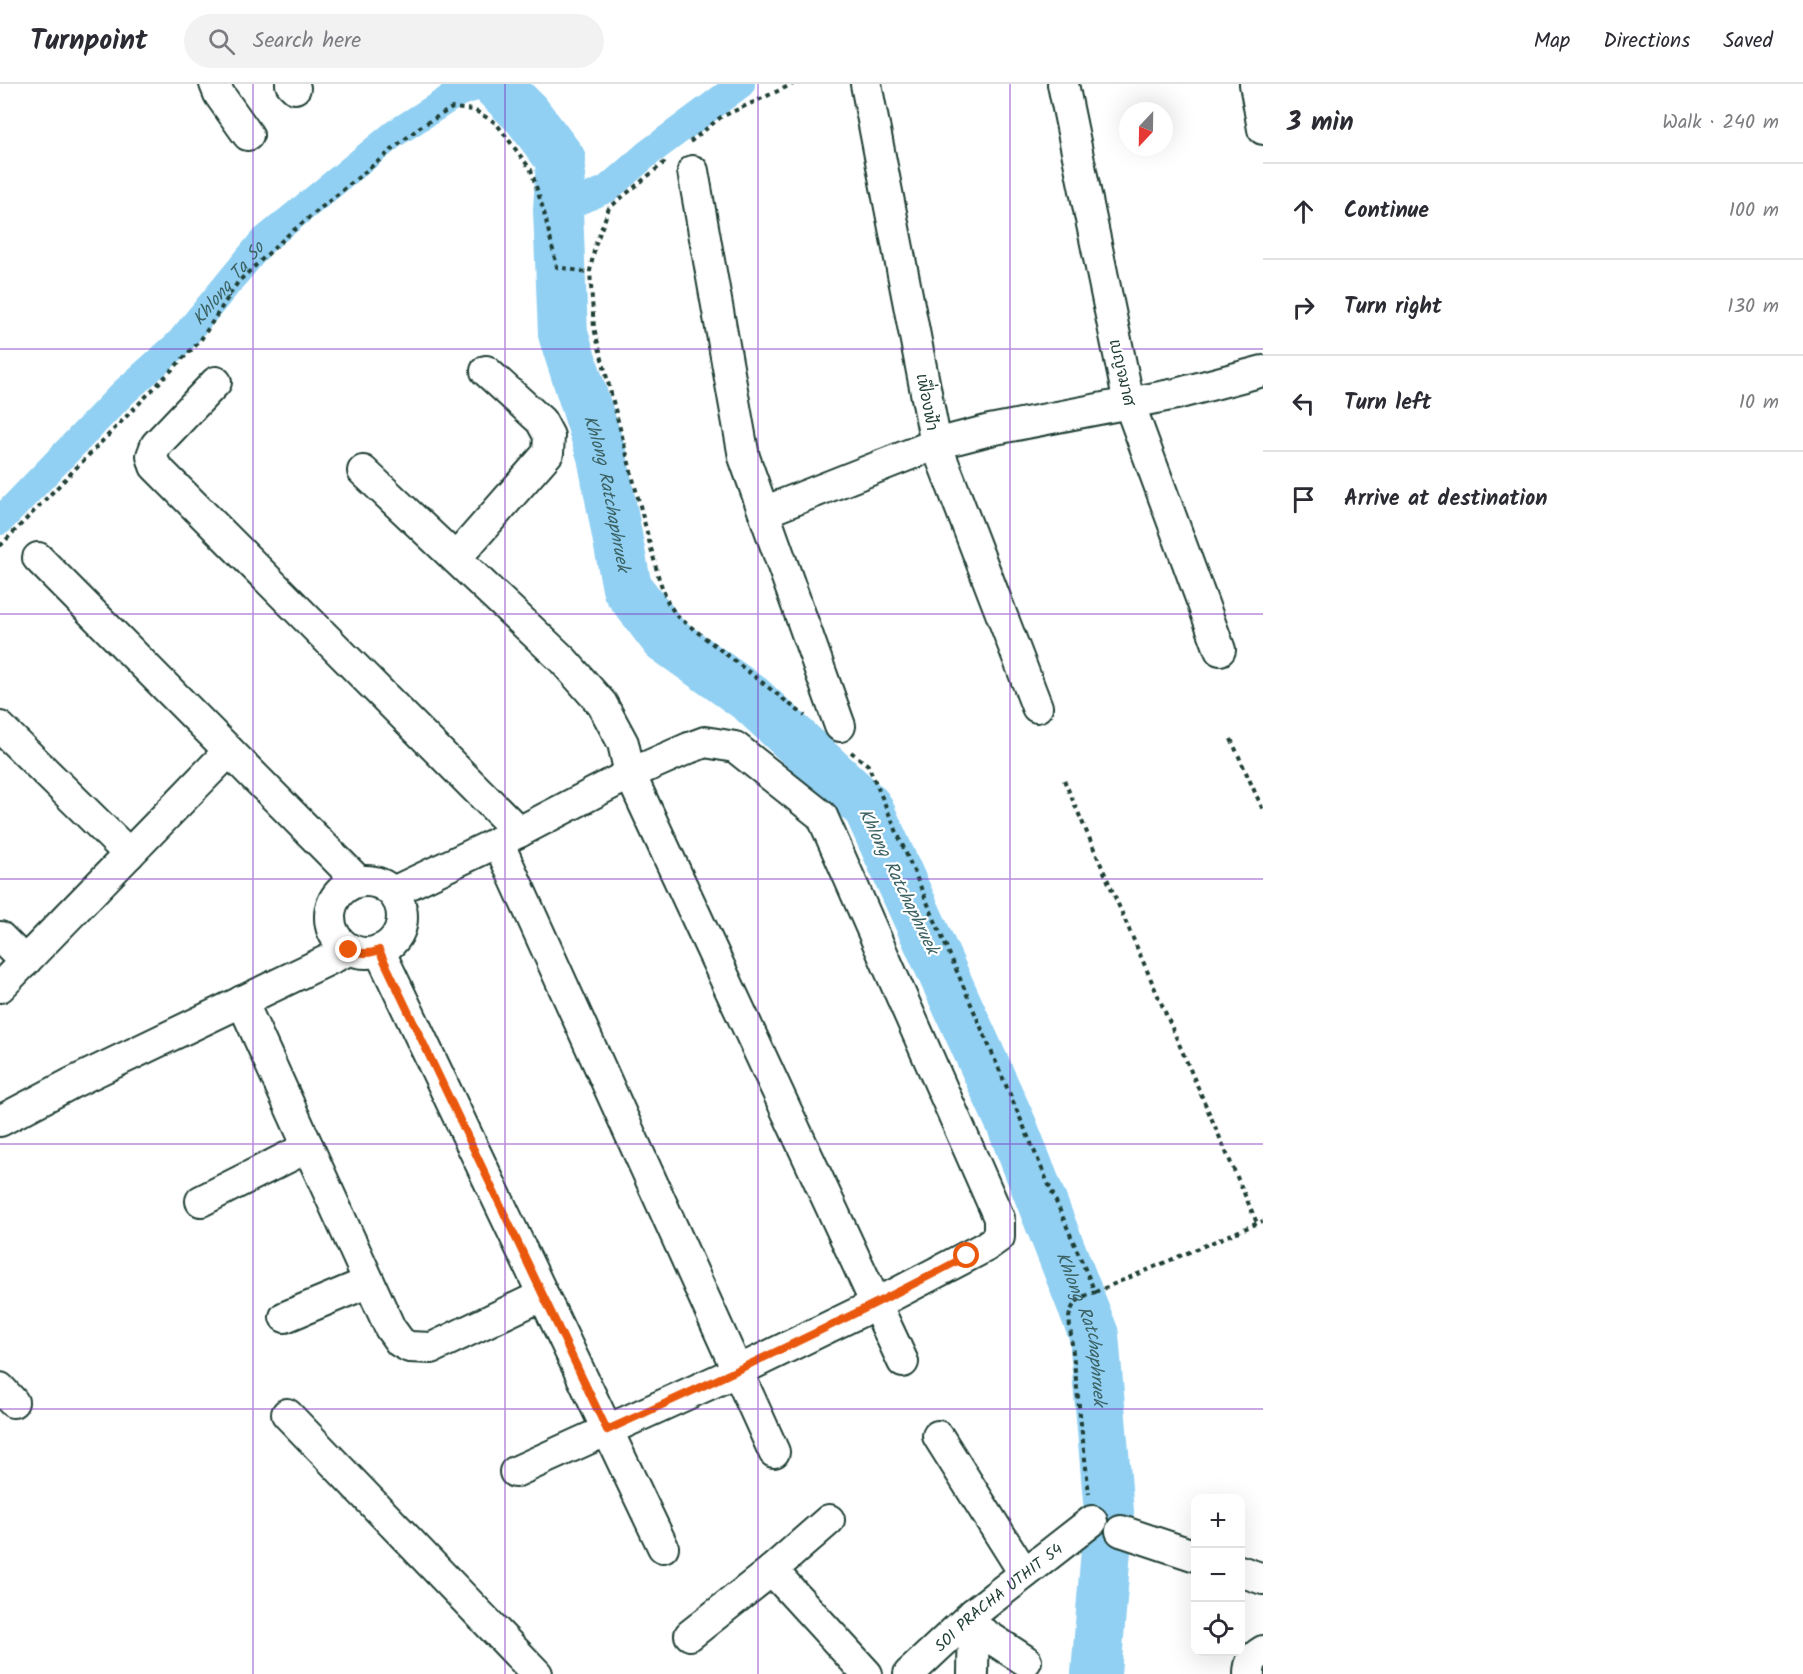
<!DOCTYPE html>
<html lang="en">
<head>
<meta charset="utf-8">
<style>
  :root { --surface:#fff; --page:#f2f2f3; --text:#2b2b33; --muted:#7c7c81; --line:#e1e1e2 }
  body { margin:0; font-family:Kalam,"Playpen Sans Thai",sans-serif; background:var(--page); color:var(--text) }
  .controls { position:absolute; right:18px; bottom:18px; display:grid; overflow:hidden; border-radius:12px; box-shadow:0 6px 24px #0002 }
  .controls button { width:54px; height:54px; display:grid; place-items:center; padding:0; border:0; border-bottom:2px solid var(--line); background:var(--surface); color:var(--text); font:30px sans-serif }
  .compass { position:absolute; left:1119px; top:18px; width:54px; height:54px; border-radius:50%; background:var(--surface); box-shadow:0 6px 24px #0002; rotate:202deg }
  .stop { position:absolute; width:18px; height:18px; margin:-14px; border:4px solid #ea580c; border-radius:50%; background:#fff }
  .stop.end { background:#ea580c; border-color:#fff; box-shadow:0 2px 6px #0008 }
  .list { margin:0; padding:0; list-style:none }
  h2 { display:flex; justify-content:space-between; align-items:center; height:78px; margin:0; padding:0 24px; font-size:26px }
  h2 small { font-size:20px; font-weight:400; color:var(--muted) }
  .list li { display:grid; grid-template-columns:39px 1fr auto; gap:18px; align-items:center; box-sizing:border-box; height:96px; padding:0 24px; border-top:2px solid var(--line) }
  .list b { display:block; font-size:22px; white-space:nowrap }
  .list em { font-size:20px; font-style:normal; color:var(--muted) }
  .icon { flex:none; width:33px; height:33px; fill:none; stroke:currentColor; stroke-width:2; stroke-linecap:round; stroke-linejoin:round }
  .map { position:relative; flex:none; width:1263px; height:1590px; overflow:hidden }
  header { display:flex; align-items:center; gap:36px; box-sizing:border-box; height:84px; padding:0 30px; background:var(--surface); border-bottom:2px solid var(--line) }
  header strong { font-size:28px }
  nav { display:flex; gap:33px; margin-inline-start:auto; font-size:21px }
  .search { width:420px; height:54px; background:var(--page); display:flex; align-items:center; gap:15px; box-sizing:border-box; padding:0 21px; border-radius:33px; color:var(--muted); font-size:22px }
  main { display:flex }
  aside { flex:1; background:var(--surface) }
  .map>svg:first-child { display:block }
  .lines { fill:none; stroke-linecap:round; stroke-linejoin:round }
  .canal { stroke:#91d0f2; stroke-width:28 }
  .river { stroke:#91d0f2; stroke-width:50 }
  .minor-casing { stroke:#1f3d34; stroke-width:34 }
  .path { stroke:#1f3d34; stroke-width:4; stroke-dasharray:4.5 4.5; stroke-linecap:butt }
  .minor { stroke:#fff; stroke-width:30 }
  .route { stroke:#ea580c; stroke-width:8 }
  .grid { fill:none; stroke:#7b2cbf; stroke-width:1.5; stroke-opacity:0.55 }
  .labels { text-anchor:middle; stroke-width:4.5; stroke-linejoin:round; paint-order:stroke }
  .street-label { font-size:16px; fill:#1f3d34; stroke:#fff }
  .water-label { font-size:18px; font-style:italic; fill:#3c6264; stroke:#fff }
</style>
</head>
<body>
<header>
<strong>Turnpoint</strong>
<div class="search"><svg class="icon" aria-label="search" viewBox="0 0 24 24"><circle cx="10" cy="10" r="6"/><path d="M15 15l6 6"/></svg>Search here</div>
<nav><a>Map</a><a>Directions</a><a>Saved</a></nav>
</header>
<main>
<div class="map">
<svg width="1263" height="1590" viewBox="0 0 1263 1590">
  <rect width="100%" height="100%" fill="#fff"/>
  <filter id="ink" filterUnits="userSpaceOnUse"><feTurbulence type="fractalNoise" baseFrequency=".0167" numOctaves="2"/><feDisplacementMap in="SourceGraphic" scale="12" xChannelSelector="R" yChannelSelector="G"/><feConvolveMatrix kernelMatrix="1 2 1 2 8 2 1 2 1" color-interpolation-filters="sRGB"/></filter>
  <g filter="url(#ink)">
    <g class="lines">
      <g class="canal">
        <path d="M558 126 607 105 647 70 741 0"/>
        <path id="s1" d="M0 437 123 309 179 259 262 158 394 50 458 9 485 0"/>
      </g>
      <path class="river" id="s2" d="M496 0 527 31 561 76 558 126 563 250 602 372 627 504 665 554 751 615 868 724 1012 1042 1094 1251 1109 1428 1096 1590"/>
      <g class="minor-casing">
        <g id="minor">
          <path d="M215 0 219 10 248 51"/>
          <path d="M291 0 295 4"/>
          <path d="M866 0 936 360 1037 623"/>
          <path d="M1063 0 1129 319 1220 566"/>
          <path d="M1255 0 1263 45"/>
          <path d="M693 87 744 373 840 642"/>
          <path d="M216 298 156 361 152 372 155 382 519 748"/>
          <path d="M363 387 563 576 602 620 623 659 630 690 903 1278"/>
          <path d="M764 428 936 360 990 346 1176 310 1263 287"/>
          <path d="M38 474 358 797"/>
          <path d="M456 474 548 369 549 352 541 337 486 287"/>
          <path d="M0 643 129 770"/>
          <path d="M498 758 774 1368"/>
          <circle cx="366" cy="833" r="36"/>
          <path d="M393 808 519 748 630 690 689 664 705 658 735 663 822 732 999 1134V1153L985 1163 876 1220 738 1287 515 1388"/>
          <path d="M0 853 25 878"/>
          <path d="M379 866 663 1463"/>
          <path d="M0 903 229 667"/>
          <path d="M242 917 390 1244 400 1258 409 1263 432 1264 543 1211"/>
          <path d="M0 1037 72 999 349 866"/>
          <path d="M201 1117 308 1063"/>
          <path d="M285 1233 369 1198"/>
          <path d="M0 1304 13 1318"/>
          <path d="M287 1330 537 1590"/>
          <path d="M938 1352 1024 1489"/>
          <path d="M829 1436 772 1486 867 1590"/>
          <path d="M1121 1447 1196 1472"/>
          <path d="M1240 1487 1263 1495"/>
          <path d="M974 1543 1026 1577"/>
          <path d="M690 1551 772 1486"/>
          <path id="s3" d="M909 1590 974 1529 1092 1437"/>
          <path d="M973 1590 974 1529"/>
          <path d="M1249 1590C1249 1578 1253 1573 1263 1567"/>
        </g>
      </g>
      <g class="path">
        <path d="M690 58 721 33 793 0"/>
        <path d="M665 78 609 124 595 162 590 187 594 244 659 495 668 519 677 532 805 632"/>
        <path d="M0 462 200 257 238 198 289 150 420 43 452 24 474 26 496 39 531 86 544 128 557 183 586 188 590 187"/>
        <path d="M1231 655 1263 726"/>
        <path d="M851 668 868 681 1095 1208C1081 1212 1071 1219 1069 1234L1089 1410"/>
        <path d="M1064 696 1257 1139"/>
        <path d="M1095 1208 1263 1137"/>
      </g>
      <use href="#minor" class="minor"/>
    </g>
  </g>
  <g class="lines" filter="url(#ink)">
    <path class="route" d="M349 866C360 869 369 871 379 866L607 1346C729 1291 849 1235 967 1172"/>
  </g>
  <path class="grid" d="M253 0V1590M505 0V1590M758 0V1590M1010 0V1590M0 265H1263M0 530H1263M0 795H1263M0 1060H1263M0 1325H1263"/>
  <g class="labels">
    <g class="street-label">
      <text transform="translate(1123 288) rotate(77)" y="6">เบญจมาศ</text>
      <text transform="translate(928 318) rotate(79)" y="6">เฟื่องฟ้า</text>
      <text dy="6" stroke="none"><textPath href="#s3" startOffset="118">SOI PRACHA UTHIT 54</textPath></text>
    </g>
    <g class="water-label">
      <text dy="6" stroke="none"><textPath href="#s1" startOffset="330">Khlong Ta So</textPath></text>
      <text dy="6" stroke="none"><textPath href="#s2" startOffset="440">Khlong Ratchaphruek</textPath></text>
      <text transform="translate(899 797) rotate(64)" y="6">Khlong Ratchaphruek</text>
      <text dy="6" stroke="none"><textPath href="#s2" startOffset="1430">Khlong Ratchaphruek</textPath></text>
    </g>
  </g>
</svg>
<div class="controls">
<button>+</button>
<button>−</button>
<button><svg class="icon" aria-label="locate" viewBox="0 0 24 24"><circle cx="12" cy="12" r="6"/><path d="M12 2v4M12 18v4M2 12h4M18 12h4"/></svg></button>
</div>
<svg class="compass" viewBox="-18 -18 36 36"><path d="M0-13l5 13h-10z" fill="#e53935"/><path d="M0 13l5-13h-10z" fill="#7c7c81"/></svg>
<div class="stop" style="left:967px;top:1172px"></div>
<div class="stop end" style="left:349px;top:866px"></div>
</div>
<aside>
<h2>3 min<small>Walk · 240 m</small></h2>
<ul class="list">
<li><svg class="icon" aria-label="ahead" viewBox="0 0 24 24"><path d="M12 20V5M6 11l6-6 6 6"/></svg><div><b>Continue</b></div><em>100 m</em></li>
<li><svg class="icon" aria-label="right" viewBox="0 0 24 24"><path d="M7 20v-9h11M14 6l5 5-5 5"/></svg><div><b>Turn right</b></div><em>130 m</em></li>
<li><svg class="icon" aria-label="left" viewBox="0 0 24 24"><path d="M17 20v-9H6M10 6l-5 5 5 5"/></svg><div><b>Turn left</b></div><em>10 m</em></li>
<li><svg class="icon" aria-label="arrive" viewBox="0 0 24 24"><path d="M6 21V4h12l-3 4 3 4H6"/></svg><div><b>Arrive at destination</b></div></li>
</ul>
</aside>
</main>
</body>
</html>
